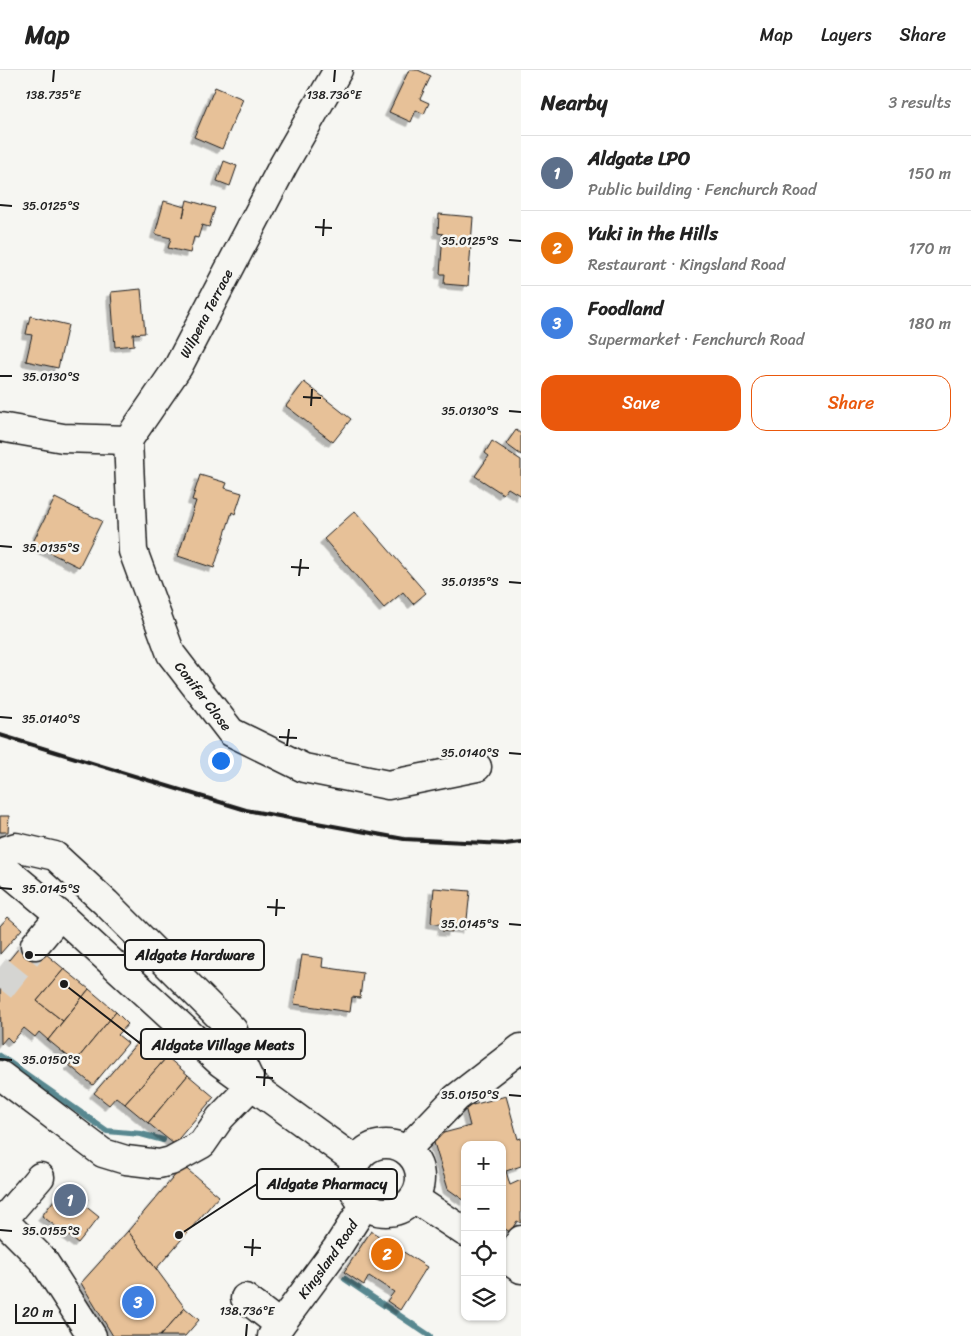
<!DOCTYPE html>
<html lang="en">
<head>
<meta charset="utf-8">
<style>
  :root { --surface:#fff; --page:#f2f2f2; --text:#222; --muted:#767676; --line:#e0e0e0; --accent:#ea580c }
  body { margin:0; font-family:Sriracha,sans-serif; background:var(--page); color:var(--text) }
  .controls { position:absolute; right:15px; bottom:15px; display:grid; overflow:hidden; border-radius:10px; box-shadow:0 1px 4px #0004 }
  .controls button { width:45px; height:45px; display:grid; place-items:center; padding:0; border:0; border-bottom:1px solid var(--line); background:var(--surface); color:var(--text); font:25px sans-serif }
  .scale { position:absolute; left:15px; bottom:12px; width:61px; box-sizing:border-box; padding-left:5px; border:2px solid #1c1c1c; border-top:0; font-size:14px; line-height:18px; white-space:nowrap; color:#1c1c1c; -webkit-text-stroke:4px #f6f6f2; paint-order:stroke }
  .you { position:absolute; left:220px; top:690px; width:18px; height:18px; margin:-12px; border:4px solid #fff; border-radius:50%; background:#1a73e8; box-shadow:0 0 0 8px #1a73e833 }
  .badge { display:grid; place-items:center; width:32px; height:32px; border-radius:50%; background:var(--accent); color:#fff; font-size:16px; font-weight:700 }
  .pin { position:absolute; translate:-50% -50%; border:2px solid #fff; box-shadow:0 1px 5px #0006 }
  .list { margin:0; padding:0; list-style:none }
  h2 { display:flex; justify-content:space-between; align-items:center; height:65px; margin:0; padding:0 20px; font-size:21px }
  h2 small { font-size:16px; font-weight:400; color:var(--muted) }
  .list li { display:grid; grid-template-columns:32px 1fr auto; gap:15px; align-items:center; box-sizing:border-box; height:75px; padding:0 20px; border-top:1px solid var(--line) }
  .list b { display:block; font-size:19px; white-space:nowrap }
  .list p { margin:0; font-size:16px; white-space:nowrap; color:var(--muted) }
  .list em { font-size:16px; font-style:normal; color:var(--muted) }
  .actions { display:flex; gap:10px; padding:15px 20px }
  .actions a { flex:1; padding:11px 0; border:1px solid var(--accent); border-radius:15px; text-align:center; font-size:18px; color:var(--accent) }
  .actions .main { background:var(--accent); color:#fff }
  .icon { flex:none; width:28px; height:28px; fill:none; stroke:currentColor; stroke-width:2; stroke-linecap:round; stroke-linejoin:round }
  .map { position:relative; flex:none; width:521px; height:1266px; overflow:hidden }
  header { display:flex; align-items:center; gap:30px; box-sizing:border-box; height:70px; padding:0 25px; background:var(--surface); border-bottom:1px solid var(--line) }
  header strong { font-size:24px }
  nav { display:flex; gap:28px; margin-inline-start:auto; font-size:18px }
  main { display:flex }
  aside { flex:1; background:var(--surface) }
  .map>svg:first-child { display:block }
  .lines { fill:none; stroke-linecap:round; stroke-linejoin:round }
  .stream { stroke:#598890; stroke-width:6 }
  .building { fill:#e7c198; stroke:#1c1c1c; filter:url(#shadow) }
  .minor-tunnel { stroke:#d5d5d2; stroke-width:28; stroke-dasharray:28 14; stroke-linecap:butt }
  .minor-casing { stroke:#1c1c1c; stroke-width:31 }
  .major-casing { stroke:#1c1c1c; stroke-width:31 }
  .minor { stroke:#f6f6f2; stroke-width:28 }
  .major { stroke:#f6f6f2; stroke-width:28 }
  .rail { stroke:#1c1c1c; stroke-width:4 }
  .ticks { fill:none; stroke:#1c1c1c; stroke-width:2 }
  .labels { text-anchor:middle; stroke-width:5; stroke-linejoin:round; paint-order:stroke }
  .street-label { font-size:14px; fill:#1c1c1c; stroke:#f6f6f2 }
  .ticks-label { font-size:12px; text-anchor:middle; fill:#1c1c1c; stroke:#f6f6f2; stroke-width:5; stroke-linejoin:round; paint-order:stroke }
  .leader { fill:none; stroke:#1c1c1c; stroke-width:2 }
  .callout-dot { fill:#1c1c1c; stroke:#f6f6f2; stroke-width:2 }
  .callout { fill:#f6f6f2; stroke:#1c1c1c; stroke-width:2 }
  .callout-label { font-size:15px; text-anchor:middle; font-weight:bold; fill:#1c1c1c }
</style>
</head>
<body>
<header>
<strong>Map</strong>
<nav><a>Map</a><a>Layers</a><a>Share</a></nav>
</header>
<main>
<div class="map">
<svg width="521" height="1266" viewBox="0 0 521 1266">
  <defs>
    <filter id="shadow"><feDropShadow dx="-4.5" dy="4.5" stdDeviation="0" flood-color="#0004"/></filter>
  </defs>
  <rect width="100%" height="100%" fill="#f6f6f2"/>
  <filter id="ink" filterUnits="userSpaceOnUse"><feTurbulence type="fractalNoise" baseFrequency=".02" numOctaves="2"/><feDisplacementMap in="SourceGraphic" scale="10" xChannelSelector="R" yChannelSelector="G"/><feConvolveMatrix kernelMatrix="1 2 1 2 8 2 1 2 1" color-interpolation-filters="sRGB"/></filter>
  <g filter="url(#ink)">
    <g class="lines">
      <g class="stream">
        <path d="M0 986 107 1061 141 1064 163 1070"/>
        <path d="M345 1209 430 1266"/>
      </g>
    </g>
    <g class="building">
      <path d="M409 0H418L431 6 420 29 429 33 424 44 416 40 411 52 389 42Z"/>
      <path d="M215 17 243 29 222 79 194 67Z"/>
      <path d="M224 91 237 96 230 116 217 111Z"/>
      <path d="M187 130 215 138 209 157 202 155 198 168 194 167 190 183 168 178 171 168 155 164 164 131 185 137 183 147Z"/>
      <path d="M439 144 473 147 468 216 444 214 445 204H440L443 164 438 163Z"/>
      <path d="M141 219 145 263 133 264 134 275 115 277 111 222Z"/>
      <path d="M30 246 68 255 58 298 26 291 32 265 26 264Z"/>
      <path d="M304 312 351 349 333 372 286 336Z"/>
      <path d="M516 360 521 364V385L506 374Z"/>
      <path d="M492 371 521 390V426L508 418 503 424 475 406 489 386 485 383Z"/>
      <path d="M200 405 227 413 225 418 242 423 235 444 232 442 214 498 178 486 196 431 192 430Z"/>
      <path d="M55 428 102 451 79 497 32 474Z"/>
      <path d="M355 441 426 523 413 534 403 522 384 538 324 469Z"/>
      <path d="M0 746H9L8 762H0Z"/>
      <path d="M434 818 470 821 466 859 453 857 452 862 442 861 443 855 431 853Z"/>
      <path d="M8 847 22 859 0 884V856Z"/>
      <path d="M27 868 64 899 37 931 63 951 48 970 39 962 35 967 24 958 12 972 7 967 1 974 0 901Z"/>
      <path d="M302 885 323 888 322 897 363 903 360 928 352 927 350 942 294 934Z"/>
      <path d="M64 899 89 919 63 951 37 931Z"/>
      <path d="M89 919 116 942 75 992 48 970Z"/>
      <path d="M116 942 128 954 118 965 128 973 93 1015 69 995 75 992Z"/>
      <path d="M143 966 167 987 125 1034 116 1027 109 1035 94 1023Z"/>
      <path d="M167 987 188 1005 148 1053 125 1034Z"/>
      <path d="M188 1005 214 1027 174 1074 148 1053Z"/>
      <path d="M506 1026 518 1069 521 1068V1096L506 1101 510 1115 521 1110V1153L517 1151 510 1162 502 1157V1075H465V1131L448 1119 432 1066 470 1056 465 1037Z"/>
      <path d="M183 1096 219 1126 156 1199 128 1161Z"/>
      <path d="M67 1113 88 1129 84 1135 99 1147 78 1173 42 1146Z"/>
      <path d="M128 1161 185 1238 160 1266H113L81 1213Z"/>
      <path d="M371 1161 427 1197 400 1240 387 1231 394 1222 369 1206 364 1215 344 1202Z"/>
      <path d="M185 1238 199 1250 185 1266H160Z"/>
    </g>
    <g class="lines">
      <path class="minor-tunnel" d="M0 919 35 875"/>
      <g class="minor-casing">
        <g id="minor">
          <path id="s1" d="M0 357 63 368 128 370 178 297 284 94 338 0"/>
          <path id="s2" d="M128 370 133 481 171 584 231 662 304 698 388 715 477 697"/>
          <path d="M0 782 16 777 55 786 106 833 233 960 242 994 252 1015 220 1048 202 1074 171 1091 159 1094 126 1090 103 1083 0 1005"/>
          <path d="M35 875 60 845"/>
          <path d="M0 1147 43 1190 92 1266"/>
          <path d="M3 1150 40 1107"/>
          <path d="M509 1191 521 1170"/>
          <path d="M245 1228 280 1255"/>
          <path id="s3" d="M272 1266 337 1178 364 1136"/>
        </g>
      </g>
      <g class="major-casing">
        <g id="major">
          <path d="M0 795 60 845 221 993 356 1091"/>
          <circle cx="386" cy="1108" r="34"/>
          <path d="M406 1080 456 1028 521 978"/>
          <path d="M414 1128 465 1162"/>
          <path d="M502 1186 521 1199"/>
        </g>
      </g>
      <use href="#minor" class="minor"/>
      <use href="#major" class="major"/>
      <path class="rail" d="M0 665 246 740 404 769 505 774 521 772"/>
    </g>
  </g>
  <path class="ticks" d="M53 12 54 0M334 12 335 0M0 135 12 136M315 157 332 158M323 166 324 149M509 170 521 171M0 306H12M303 327 321 328M311 336 312 319M509 341 521 342M0 476 12 477M291 497 309 498M299 506 301 489M509 512 521 513M0 647 12 648M279 667 297 668M287 676 289 659M509 683 521 684M0 818 12 819M267 837 285 838M276 846 277 829M509 854 521 855M0 989 12 990M256 1007 273 1008M264 1016 265 999M509 1025 521 1026M0 1160 12 1161M244 1177 261 1178M252 1186 253 1169M246 1266 247 1254"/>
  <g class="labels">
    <g class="street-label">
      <text dy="5" stroke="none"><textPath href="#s1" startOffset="278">Wilpena Terrace</textPath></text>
      <text dy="5" stroke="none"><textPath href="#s2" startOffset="274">Conifer Close</textPath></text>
      <text dy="5" stroke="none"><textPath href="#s3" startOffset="95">Kingsland Road</textPath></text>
    </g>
  </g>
  <g class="ticks-label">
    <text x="53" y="29">138.735°E</text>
    <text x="334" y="29">138.736°E</text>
    <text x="51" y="140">35.0125°S</text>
    <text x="470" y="175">35.0125°S</text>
    <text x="51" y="311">35.0130°S</text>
    <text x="470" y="345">35.0130°S</text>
    <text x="51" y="482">35.0135°S</text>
    <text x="470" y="516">35.0135°S</text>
    <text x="51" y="653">35.0140°S</text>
    <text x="470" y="687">35.0140°S</text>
    <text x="51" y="823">35.0145°S</text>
    <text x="470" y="858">35.0145°S</text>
    <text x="51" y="994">35.0150°S</text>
    <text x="470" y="1029">35.0150°S</text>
    <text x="51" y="1165">35.0155°S</text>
    <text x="247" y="1245">138.736°E</text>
  </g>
  <path class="leader" d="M29 885L125 885M64 914L141 974M179 1165L257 1114"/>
  <g class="callout-dot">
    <circle cx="29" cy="885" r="5"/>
    <circle cx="64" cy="914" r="5"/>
    <circle cx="179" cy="1165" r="5"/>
  </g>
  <g class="callout">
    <rect x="125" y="870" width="139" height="30" rx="5"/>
    <rect x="141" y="959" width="164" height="30" rx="5"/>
    <rect x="257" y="1099" width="140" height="30" rx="5"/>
  </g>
  <g class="callout-label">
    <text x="195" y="890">Aldgate Hardware</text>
    <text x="223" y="980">Aldgate Village Meats</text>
    <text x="327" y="1119">Aldgate Pharmacy</text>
  </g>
</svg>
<div class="controls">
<button>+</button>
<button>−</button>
<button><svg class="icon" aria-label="locate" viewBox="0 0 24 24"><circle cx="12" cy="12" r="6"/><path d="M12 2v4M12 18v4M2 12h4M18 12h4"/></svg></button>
<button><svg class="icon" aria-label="layers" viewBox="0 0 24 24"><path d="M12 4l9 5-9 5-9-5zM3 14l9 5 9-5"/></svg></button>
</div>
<div class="scale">20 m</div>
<div class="you"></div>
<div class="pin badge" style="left:70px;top:1130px;background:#5c6f8a">1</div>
<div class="pin badge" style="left:387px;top:1184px;background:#e8710a">2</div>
<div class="pin badge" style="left:138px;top:1232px;background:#3f7fe0">3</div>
</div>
<aside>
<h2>Nearby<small>3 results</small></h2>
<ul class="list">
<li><span class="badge" style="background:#5c6f8a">1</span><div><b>Aldgate LPO</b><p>Public building · Fenchurch Road</p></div><em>150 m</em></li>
<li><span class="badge" style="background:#e8710a">2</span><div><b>Yuki in the Hills</b><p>Restaurant · Kingsland Road</p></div><em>170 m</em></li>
<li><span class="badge" style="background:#3f7fe0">3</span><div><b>Foodland</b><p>Supermarket · Fenchurch Road</p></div><em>180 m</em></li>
</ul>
<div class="actions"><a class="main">Save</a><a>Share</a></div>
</aside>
</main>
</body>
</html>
